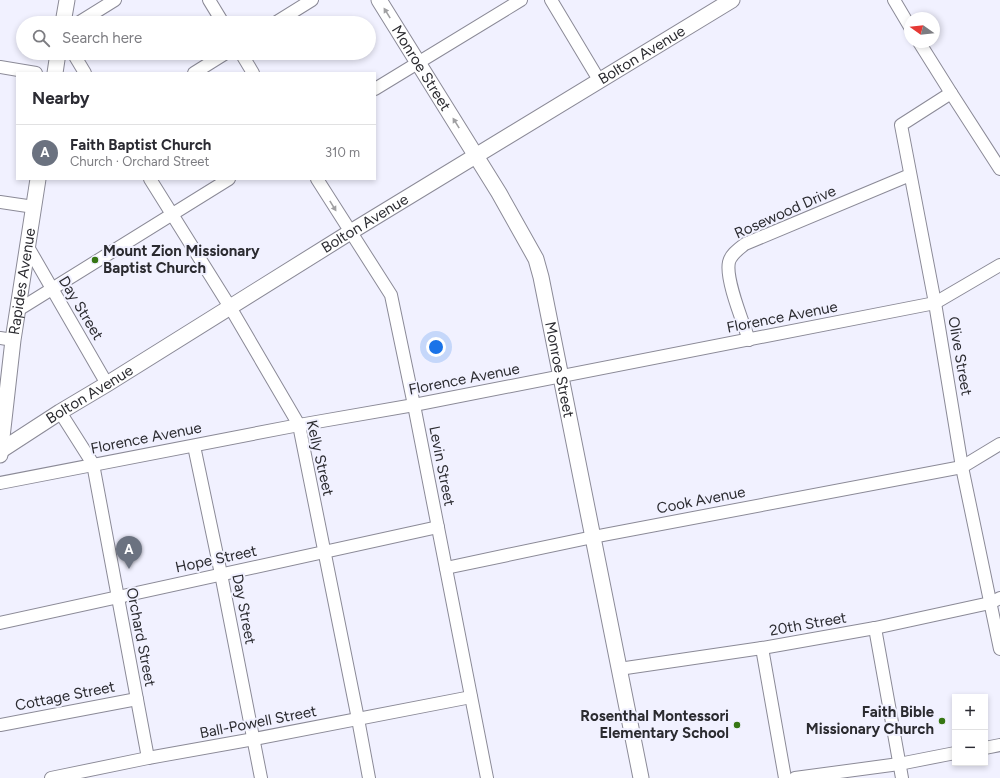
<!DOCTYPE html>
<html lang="en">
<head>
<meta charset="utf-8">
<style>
  :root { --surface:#fff; --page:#f2f2f3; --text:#2b2b33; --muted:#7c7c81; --line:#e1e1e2; --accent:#367613 }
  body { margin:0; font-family:Figtree,sans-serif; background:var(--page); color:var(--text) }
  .controls { position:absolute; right:12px; bottom:12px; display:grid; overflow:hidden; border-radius:0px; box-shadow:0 2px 6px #0003 }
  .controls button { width:36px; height:36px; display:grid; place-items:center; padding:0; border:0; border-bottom:1px solid var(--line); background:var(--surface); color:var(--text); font:20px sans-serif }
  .compass { position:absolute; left:904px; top:12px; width:36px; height:36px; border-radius:50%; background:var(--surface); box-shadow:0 2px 6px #0003; rotate:285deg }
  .you { position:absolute; left:436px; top:347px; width:14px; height:14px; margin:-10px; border:3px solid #fff; border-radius:50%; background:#1a73e8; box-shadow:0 0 0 6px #1a73e833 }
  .badge { display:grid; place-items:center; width:26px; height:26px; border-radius:50%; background:var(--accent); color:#fff; font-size:13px; font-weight:700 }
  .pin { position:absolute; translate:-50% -33px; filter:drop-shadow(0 1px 2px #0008) }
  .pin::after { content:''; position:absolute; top:21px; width:14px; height:12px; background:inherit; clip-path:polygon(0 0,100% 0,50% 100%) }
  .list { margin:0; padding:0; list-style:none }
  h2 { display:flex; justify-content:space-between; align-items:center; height:52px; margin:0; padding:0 16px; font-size:17px }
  h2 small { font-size:13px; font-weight:400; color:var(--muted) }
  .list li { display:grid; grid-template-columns:26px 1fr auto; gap:12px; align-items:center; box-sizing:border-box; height:56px; padding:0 16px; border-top:1px solid var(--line) }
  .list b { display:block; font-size:15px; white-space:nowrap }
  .list p { margin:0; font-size:13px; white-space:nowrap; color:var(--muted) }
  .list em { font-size:13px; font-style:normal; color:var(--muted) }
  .icon { flex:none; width:22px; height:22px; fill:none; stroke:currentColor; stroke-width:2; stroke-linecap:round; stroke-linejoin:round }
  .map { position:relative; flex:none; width:1000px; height:778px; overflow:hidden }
  .search { position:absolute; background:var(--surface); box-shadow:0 2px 6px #0003; left:16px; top:16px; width:360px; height:44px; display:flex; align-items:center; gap:10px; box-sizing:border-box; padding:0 14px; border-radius:22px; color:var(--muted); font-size:15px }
  .panel { position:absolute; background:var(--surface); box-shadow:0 2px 6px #0003; left:16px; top:72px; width:360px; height:108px; border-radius:0px }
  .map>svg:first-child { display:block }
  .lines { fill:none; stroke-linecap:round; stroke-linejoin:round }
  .minor-casing { stroke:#8b8a97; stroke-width:14 }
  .major-casing { stroke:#8b8a97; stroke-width:17 }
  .minor { stroke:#fff; stroke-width:12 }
  .major { stroke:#fff; stroke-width:15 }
  .oneway { fill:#a0a0a2 }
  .poi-dot { fill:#367613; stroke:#f1f1ff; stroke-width:1.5 }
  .labels { text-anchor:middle; stroke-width:4; stroke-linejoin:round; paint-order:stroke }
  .street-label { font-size:15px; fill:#2b2b30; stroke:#f1f1ff }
  .poi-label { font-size:15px; font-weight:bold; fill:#2b2b30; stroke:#f1f1ff; text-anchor:end }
</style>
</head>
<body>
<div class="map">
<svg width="1000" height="778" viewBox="0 0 1000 778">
  <rect width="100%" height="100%" fill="#f1f1ff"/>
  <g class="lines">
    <g class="minor-casing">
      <g id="minor">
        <path d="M209 0 223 23"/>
        <path d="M551 0 599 80"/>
        <path d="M894 0 910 27"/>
        <path d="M78 23 115 0"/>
        <path d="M275 23 312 0"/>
        <path d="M919 42 951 93 1000 169"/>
        <path d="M73 53 85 73"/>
        <path d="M241 53 253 73"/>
        <path d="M0 67 36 73"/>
        <path d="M194 73 226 53"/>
        <path d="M375 89 521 0"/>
        <path d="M951 93 901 125 935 303 962 467 1000 649"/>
        <path d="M150 179 230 307 299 425 358 719 369 778"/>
        <path d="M317 179 391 295 414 405 487 778"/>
        <path d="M0 202 34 207"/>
        <path d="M28 247 107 384"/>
        <path d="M18 310 229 179"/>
        <path d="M0 338 13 340"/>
        <path d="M749 340C743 322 725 279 729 262 731 254 739 249 745 244L910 175"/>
        <path d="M60 412 93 464 148 758"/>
        <path d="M194 446 221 574 261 778"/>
        <path d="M0 483 299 425 414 405 935 303 1000 265"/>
        <path d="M446 568 593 537 962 467 1000 444"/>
        <path d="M0 623 438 527"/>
        <path d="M875 628 902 778"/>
        <path d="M762 648 785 778"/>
        <path d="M619 669 762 648 875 628 990 603 1000 598"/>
        <path d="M0 725 137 699"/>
        <path d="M985 748 1000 745"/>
        <path d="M51 778 148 758 254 739 471 697"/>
        <path d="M795 778 899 764 955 753"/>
      </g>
    </g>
    <g class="major-casing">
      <g id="major">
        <path id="s1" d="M379 0 499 193 536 259 541 277 641 778"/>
        <path d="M63 23 67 0"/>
        <path d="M55 73 58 53"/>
        <path id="s2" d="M0 451 60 412 107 384 344 236 732 0"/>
        <path id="s3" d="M0 455 13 340 38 179"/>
      </g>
    </g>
    <use href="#minor" class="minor"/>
    <use href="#major" class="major"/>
  </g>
  <defs><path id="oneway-solid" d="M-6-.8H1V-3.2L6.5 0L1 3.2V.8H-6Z"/></defs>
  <g class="oneway">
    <use href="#oneway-solid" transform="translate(387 13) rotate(-122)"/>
    <use href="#oneway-solid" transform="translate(456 123) rotate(-122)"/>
    <use href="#oneway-solid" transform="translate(333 206) rotate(58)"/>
  </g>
  <g class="poi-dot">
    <circle cx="95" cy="260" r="4"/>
    <circle cx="942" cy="721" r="4"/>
    <circle cx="737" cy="725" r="4"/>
  </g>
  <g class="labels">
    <g class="street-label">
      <text dy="5" stroke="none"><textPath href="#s2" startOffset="754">Bolton Avenue</textPath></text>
      <text dy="5" stroke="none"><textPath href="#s1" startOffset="80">Monroe Street</textPath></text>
      <text transform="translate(785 212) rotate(-24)" y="5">Rosewood Drive</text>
      <text dy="5" stroke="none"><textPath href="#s2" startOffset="430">Bolton Avenue</textPath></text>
      <text dy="5" stroke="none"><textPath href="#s3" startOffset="175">Rapides Avenue</textPath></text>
      <text transform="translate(81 308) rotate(59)" y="5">Day Street</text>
      <text transform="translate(782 317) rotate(-11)" y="5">Florence Avenue</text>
      <text transform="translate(960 356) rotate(80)" y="5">Olive Street</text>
      <text dy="5" stroke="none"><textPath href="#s1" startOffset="416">Monroe Street</textPath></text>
      <text transform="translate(464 379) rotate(-11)" y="5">Florence Avenue</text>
      <text dy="5" stroke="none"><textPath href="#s2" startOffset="106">Bolton Avenue</textPath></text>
      <text transform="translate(146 438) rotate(-11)" y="5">Florence Avenue</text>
      <text transform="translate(320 458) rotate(77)" y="5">Kelly Street</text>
      <text transform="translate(442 466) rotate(79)" y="5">Levin Street</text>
      <text transform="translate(701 500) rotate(-11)" y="5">Cook Avenue</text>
      <text transform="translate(216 559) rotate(-12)" y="5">Hope Street</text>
      <text transform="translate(244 609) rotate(79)" y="5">Day Street</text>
      <text transform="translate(808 624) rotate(-10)" y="5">20th Street</text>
      <text transform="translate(141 637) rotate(79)" y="5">Orchard Street</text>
      <text transform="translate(65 696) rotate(-11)" y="5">Cottage Street</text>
      <text transform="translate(258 722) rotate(-11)" y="5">Ball-Powell Street</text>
    </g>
    <g class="poi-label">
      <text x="103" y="256" text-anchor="start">Mount Zion Missionary<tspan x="103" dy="17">Baptist Church</tspan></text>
      <text x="934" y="717">Faith Bible<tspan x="934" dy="17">Missionary Church</tspan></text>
      <text x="729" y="721">Rosenthal Montessori<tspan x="729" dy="17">Elementary School</tspan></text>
    </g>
  </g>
</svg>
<div class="controls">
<button>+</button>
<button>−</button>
</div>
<svg class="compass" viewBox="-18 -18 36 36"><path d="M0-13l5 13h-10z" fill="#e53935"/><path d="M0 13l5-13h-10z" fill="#7c7c81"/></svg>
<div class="you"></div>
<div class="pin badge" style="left:129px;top:569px;background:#6b7280">A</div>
<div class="search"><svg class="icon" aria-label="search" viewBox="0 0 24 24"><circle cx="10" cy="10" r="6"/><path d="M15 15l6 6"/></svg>Search here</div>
<section class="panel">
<h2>Nearby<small></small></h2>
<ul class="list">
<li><span class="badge" style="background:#6b7280">A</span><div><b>Faith Baptist Church</b><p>Church · Orchard Street</p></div><em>310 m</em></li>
</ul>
</section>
</div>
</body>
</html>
